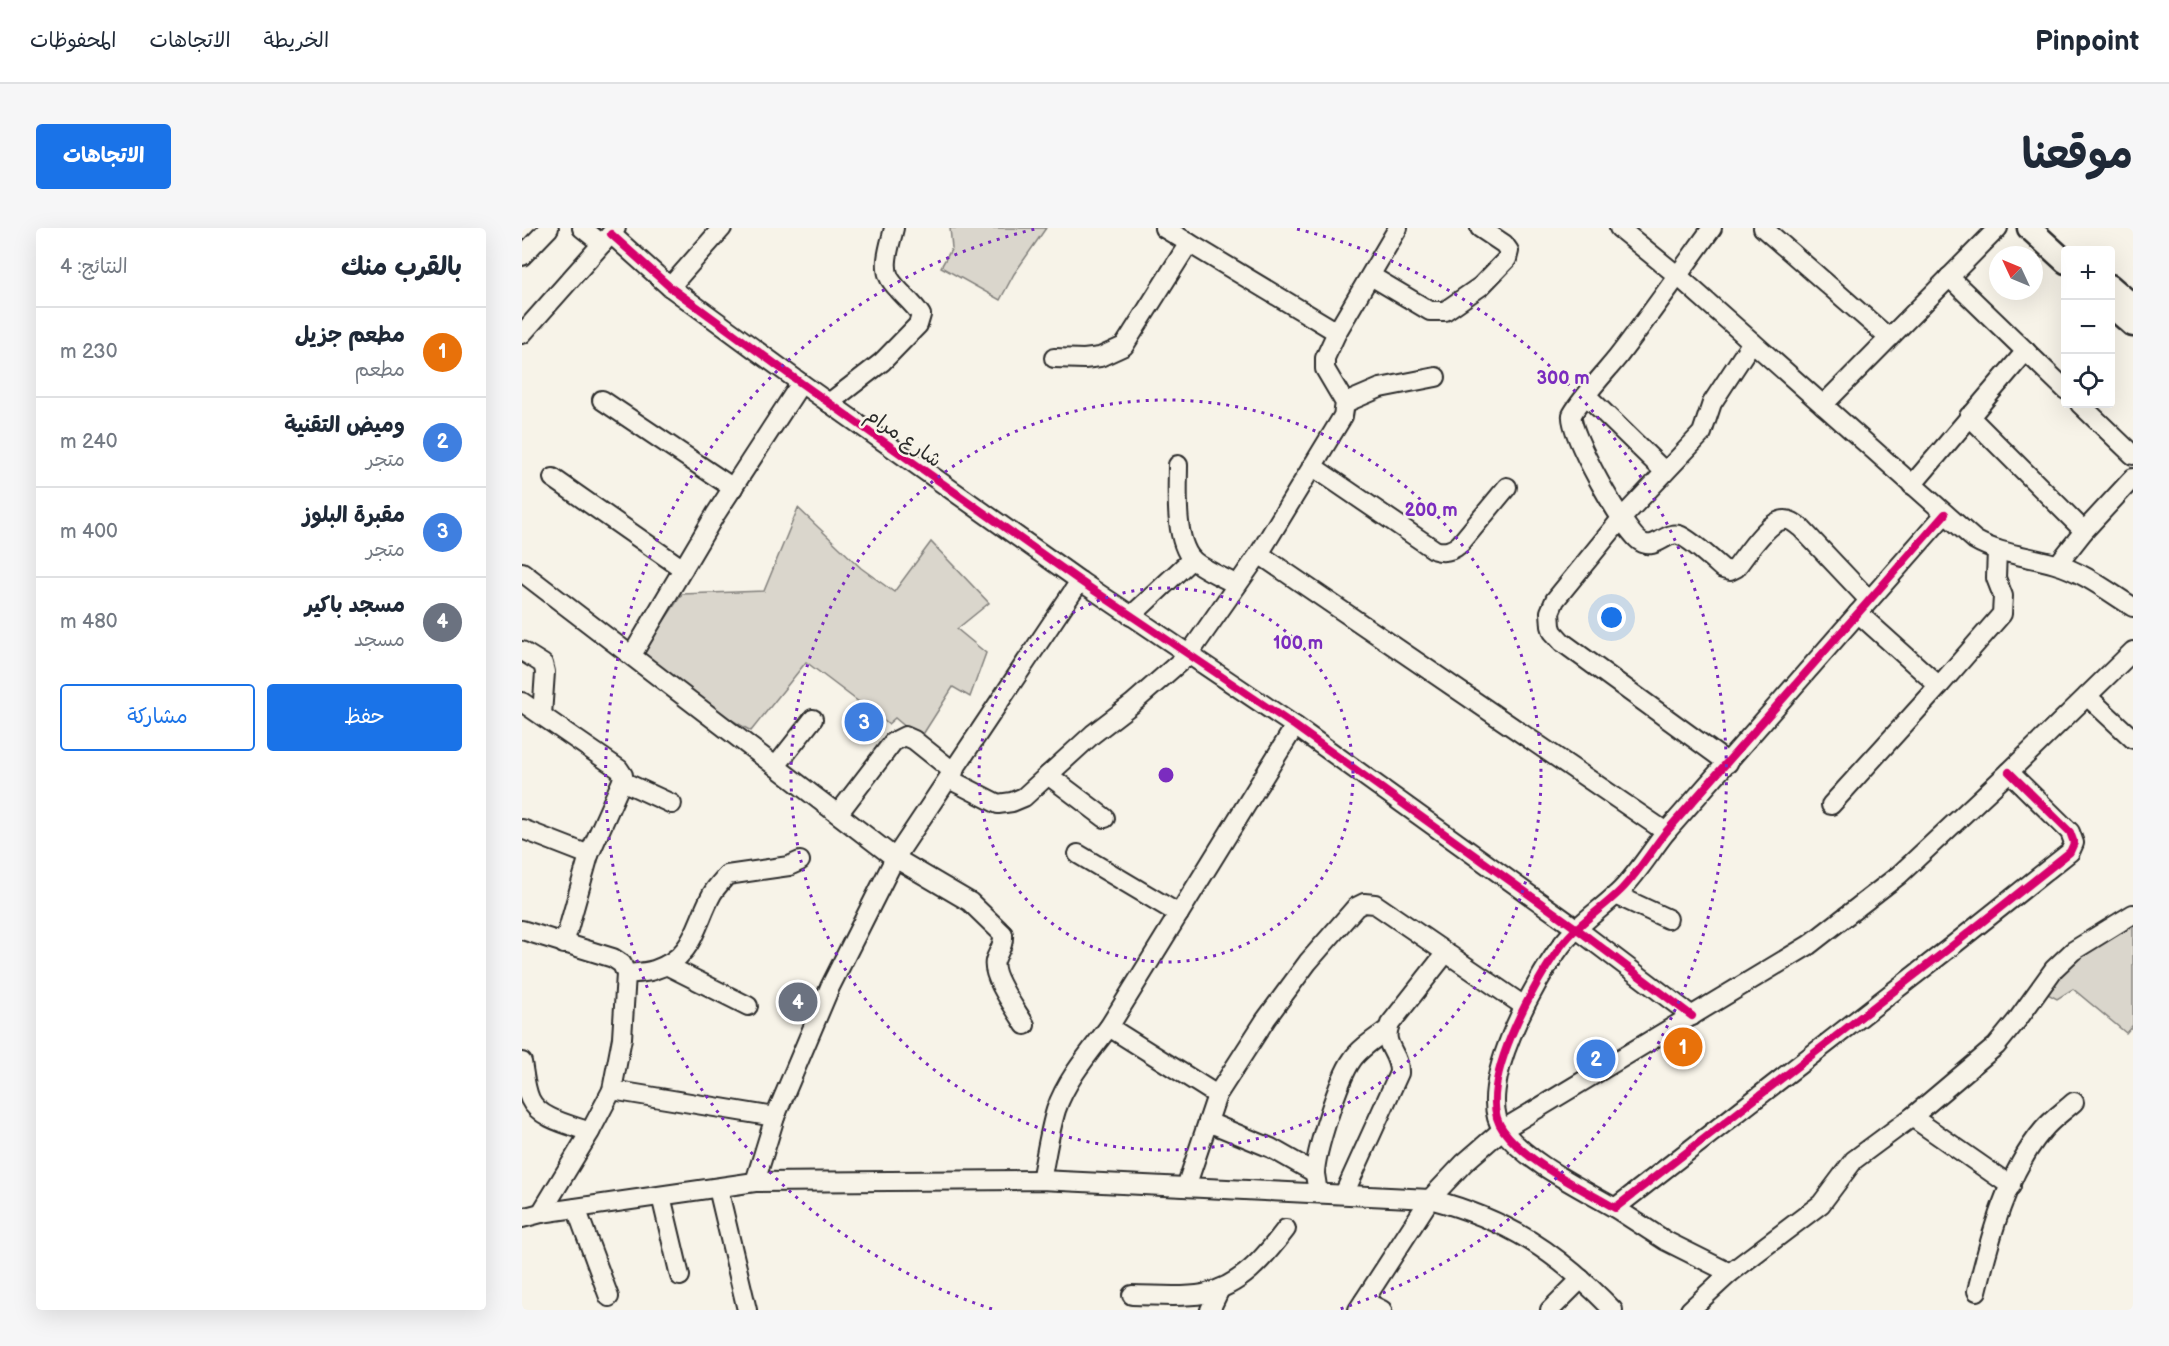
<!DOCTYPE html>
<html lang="ar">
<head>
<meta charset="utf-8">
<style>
  :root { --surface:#fff; --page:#f6f6f7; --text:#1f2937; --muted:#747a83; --line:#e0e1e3; --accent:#1a73e8 }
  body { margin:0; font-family:"Balsamiq Sans","Playpen Sans Arabic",sans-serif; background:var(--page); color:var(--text); direction:rtl }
  .controls { position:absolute; right:18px; top:18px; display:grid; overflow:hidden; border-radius:6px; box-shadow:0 6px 24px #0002 }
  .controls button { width:54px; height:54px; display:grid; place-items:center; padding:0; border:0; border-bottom:2px solid var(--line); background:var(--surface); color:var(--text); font:30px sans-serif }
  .compass { position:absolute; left:1467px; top:18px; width:54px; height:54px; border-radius:50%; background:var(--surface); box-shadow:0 6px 24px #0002; rotate:314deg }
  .you { position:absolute; left:1090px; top:390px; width:21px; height:21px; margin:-15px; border:4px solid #fff; border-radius:50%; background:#1a73e8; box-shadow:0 0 0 9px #1a73e833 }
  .badge { display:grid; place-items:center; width:39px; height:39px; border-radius:50%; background:var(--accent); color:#fff; font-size:20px; font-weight:700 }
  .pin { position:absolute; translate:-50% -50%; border:3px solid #fff; box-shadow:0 2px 6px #0006 }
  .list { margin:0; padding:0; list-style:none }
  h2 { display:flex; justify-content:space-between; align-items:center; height:78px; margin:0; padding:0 24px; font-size:26px }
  h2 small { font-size:20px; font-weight:400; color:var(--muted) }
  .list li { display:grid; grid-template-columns:39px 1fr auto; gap:18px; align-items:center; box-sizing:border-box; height:90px; padding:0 24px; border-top:2px solid var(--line) }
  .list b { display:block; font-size:22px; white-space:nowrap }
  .list p { margin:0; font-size:20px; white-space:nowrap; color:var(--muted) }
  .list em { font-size:20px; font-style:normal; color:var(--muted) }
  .actions { display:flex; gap:12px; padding:18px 24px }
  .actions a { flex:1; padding:14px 0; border:2px solid var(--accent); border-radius:6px; text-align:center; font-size:21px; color:var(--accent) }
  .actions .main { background:var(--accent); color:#fff }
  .icon { flex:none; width:33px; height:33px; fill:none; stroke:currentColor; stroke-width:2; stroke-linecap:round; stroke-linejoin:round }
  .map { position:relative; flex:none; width:1611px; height:1082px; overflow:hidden; direction:ltr; border-radius:6px }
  header { display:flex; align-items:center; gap:36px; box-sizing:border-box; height:84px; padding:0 30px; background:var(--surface); border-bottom:2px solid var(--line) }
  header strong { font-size:28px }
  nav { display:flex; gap:33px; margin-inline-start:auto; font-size:21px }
  .intro { display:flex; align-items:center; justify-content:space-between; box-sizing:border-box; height:144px; padding:0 36px }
  h1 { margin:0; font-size:42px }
  .button { padding:15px 27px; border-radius:6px; background:var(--accent); color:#fff; font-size:21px; font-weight:700 }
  main { display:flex; gap:36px; padding:0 36px }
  aside { flex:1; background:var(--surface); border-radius:6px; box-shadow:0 6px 24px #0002 }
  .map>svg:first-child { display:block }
  .green { fill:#dad6cc; stroke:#82807c; stroke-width:1.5 }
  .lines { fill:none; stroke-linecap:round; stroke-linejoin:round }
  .minor-casing { stroke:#2b2b2b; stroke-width:22 }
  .major-casing { stroke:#2b2b2b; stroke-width:27 }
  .minor { stroke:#f7f3e8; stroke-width:18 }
  .major { stroke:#f7f3e8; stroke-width:22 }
  .cycleway-casing { stroke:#f7f3e8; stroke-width:11 }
  .cycleway { stroke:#d6006c; stroke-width:8 }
  .ring { fill:none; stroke:#7b2cbf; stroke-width:3; stroke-dasharray:3 6 }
  .labels { text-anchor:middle; stroke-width:5; stroke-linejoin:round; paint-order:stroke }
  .street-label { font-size:20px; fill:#2b2b2b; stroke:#f7f3e8 }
  .centre { fill:#7b2cbf; stroke:#f7f3e8; stroke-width:3 }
  .ring-label { font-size:18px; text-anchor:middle; font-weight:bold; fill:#7b2cbf; stroke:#f7f3e8; stroke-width:5; stroke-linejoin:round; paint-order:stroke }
</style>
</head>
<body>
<header>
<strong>Pinpoint</strong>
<nav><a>الخريطة</a><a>الاتجاهات</a><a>المحفوظات</a></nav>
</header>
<div class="intro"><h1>موقعنا</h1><a class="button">الاتجاهات</a></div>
<main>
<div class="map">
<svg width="1611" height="1082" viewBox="0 0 1611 1082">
  <rect width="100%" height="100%" fill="#f7f3e8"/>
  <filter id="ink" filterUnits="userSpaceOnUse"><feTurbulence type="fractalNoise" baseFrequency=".0167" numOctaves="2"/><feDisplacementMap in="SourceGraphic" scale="12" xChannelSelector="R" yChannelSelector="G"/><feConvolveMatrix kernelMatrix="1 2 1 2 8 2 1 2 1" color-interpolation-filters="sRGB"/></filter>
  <g filter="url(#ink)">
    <g class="green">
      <path d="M428 0H524L492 46 478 72 419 39 430 20Z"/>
      <path d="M276 280 339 340 372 364 409 314 467 375 435 401 464 425 448 469 431 459 398 511 373 490 366 496 284 434 229 503 187 479 119 427 160 366 242 363Z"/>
      <path d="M1611 691V797L1604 805 1551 761 1535 771 1520 763 1535 744Z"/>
    </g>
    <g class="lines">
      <g class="minor-casing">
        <g id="minor">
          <path d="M60 0 80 16"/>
          <path d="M642 0 815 104"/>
          <path d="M1097 0 1156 48 1453 312C1477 326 1506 328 1533 336 1561 344 1587 364 1611 379"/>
          <path d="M1190 0C1159 43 1128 87 1095 130 1087 140 1053 178 1050 187 1046 203 1103 305 1119 314 1133 323 1144 303 1157 307 1167 310 1192 333 1201 341L1208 343 1214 340C1224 327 1246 293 1262 292 1268 291 1275 297 1279 300L1347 372"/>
          <path d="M1241 0 1367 110"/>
          <path d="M89 6 148 59 279 155 558 353 773 498 1055 701 1170 788"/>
          <path d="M0 28 27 0"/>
          <path d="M849 48 908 83H923L959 58 985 31 987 23 982 16 958 0"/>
          <path d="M1427 49 1544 162"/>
          <path d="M148 59 200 0"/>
          <path d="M0 106 94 0"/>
          <path d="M532 130 562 131 578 129 602 118 667 15"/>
          <path d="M1065 168 1142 243"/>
          <path d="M80 172 211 260"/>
          <path d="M307 175 360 134 396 97 399 87C390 73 376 64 368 51 360 37 369 14 372 0"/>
          <path d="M823 175 858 160 914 149"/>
          <path d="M1558 176 1611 227"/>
          <path d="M1301 177 1476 0"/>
          <path d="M1447 188 1562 303"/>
          <path d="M656 237C656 262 652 311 670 331 678 340 703 350 715 357"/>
          <path d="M790 238 913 322C923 325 930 323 938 316L985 259"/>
          <path d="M31 250 161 341"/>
          <path d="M1390 257 1504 123"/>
          <path d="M1423 286 1144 604C1129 623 1116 645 1099 662 1080 681 1055 696 1039 718 1013 753 951 862 981 902 1004 934 1059 960 1093 980L1430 718 1548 624 1552 615 1548 604 1487 544"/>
          <path d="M737 326 1144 604"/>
          <path d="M1536 336 1562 303 1611 250"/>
          <path d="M0 344 373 630 448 674 481 706C482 718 476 723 473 733 469 748 495 783 503 797"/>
          <path d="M1336 385 1417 458 1480 386 1481 368 1474 350 1475 322"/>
          <path d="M609 388 670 331"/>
          <path d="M0 423 21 436 23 444 20 487"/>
          <path d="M110 427 193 287 279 155"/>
          <path d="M1565 468 1611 511"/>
          <path d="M0 474 97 541 101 547 100 553 67 627 42 716"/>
          <path d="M1206 535 1040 414 1031 404 1029 398 1028 384 1033 372 1099 291 1180 205 1190 175 1230 114"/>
          <path d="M254 538 291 491"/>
          <path d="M526 547 583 590"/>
          <path d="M427 551 476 576 490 574 502 569 571 506 610 476 667 426 737 326 821 188 823 175 803 141V130L815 104 876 0"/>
          <path d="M100 553 150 576"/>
          <path d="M1309 577 1417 458"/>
          <path d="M316 586 371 514 383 508 392 512 432 544"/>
          <path d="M0 601 67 627"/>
          <path d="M556 626 657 686"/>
          <path d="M1094 667 1146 691"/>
          <path d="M0 702 91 730 100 736 104 746 100 810 90 862 68 904 19 985"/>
          <path d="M144 737 226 778"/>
          <path d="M104 746C113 745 123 745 132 742 172 730 173 697 190 666 194 659 200 653 205 647L267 638 278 633"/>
          <path d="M587 799 695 867"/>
          <path d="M0 834C2 845 3 860 8 871 17 891 49 897 68 904"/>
          <path d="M90 862 253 889"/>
          <path d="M1390 889 1489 958"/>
          <path d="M686 894 749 920 793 945"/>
          <path d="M519 952C524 929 527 905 534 882 544 852 568 824 587 799L773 498"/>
          <path d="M233 954 253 889 308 759 373 630 558 353"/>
          <path d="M664 959 695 867 744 791 786 734 834 679 842 675 853 676 1002 778"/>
          <path d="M196 960 225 1082"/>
          <path d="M796 965C795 959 794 952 793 946 793 925 817 850 830 832 838 820 854 810 865 802"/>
          <path d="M822 966 877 845C878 824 859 818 868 796L923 726"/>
          <path d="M139 968 158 1048"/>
          <path d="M54 980 87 1069"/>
          <path d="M1093 980 1144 1013 1208 1045"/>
          <path d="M0 990 19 985 233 954 519 952 908 971C987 992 1035 1024 1091 1082"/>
          <path d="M1455 1063C1468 1010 1485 944 1521 902 1530 891 1542 883 1552 874"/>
          <path d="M610 1067C632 1067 660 1070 681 1066 719 1058 742 1030 764 1001"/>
          <path d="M842 1073 860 1082"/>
          <path d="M688 1082 698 1061"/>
          <path d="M836 1082 908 971 942 935 980 902 1287 717 1377 647 1487 544 1611 423"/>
          <path d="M1028 1082 1059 1051"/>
          <path d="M1168 1082 1208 1045 1299 976 1332 932 1390 889 1474 818 1496 791 1532 741 1551 723 1611 686"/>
        </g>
      </g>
      <g class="major-casing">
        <g id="major">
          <path d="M1507 0 1544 34"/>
          <path d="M1588 58 1611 78"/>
          <path d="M1588 77 1611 97"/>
        </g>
      </g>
      <use href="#minor" class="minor"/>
      <use href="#major" class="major"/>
      <g class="cycleway-casing">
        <g id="cycleway">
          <path d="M89 6 148 59 279 155 558 353 773 498 1055 701 1170 788"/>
          <path d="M1423 286 1144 604C1129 623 1116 645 1099 662 1080 681 1055 696 1039 718 1013 753 951 862 981 902 1004 934 1059 960 1093 980L1430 718 1548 624 1552 615 1548 604 1487 544"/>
        </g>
      </g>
      <use href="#cycleway" class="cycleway"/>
    </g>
  </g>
  <g class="ring">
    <circle cx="644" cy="547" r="187"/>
    <circle cx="644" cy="547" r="375"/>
    <path d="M470 1081A562 562 0 0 1 513 1M775 1A562 562 0 0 1 818 1081"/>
  </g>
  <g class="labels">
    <g class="street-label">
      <text transform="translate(382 209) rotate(35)" y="7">شارع مرام</text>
    </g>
  </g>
  <circle cx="644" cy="547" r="9" class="centre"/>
  <g class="ring-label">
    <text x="1041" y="156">300 m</text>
    <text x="909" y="288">200 m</text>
    <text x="776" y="421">100 m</text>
  </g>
</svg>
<div class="controls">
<button>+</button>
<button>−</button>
<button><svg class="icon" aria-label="locate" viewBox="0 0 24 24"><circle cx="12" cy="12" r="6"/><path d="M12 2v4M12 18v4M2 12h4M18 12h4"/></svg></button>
</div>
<svg class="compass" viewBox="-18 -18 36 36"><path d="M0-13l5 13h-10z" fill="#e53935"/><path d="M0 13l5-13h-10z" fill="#747a83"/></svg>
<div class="you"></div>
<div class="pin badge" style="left:1161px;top:819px;background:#e8710a">1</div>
<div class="pin badge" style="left:1074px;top:831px;background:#3f7fe0">2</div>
<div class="pin badge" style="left:342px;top:494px;background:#3f7fe0">3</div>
<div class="pin badge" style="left:276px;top:774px;background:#6b7280">4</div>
</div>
<aside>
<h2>بالقرب منك<small>النتائج: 4</small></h2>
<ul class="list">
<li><span class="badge" style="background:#e8710a">1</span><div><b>مطعم جزيل</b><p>مطعم</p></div><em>230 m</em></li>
<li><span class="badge" style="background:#3f7fe0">2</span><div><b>وميض التقنية</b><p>متجر</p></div><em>240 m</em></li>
<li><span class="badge" style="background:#3f7fe0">3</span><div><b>مقبرة البلوز</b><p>متجر</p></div><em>400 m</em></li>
<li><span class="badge" style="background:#6b7280">4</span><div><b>مسجد باكير</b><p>مسجد</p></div><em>480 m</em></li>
</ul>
<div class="actions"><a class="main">حفظ</a><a>مشاركة</a></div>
</aside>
</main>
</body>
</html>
